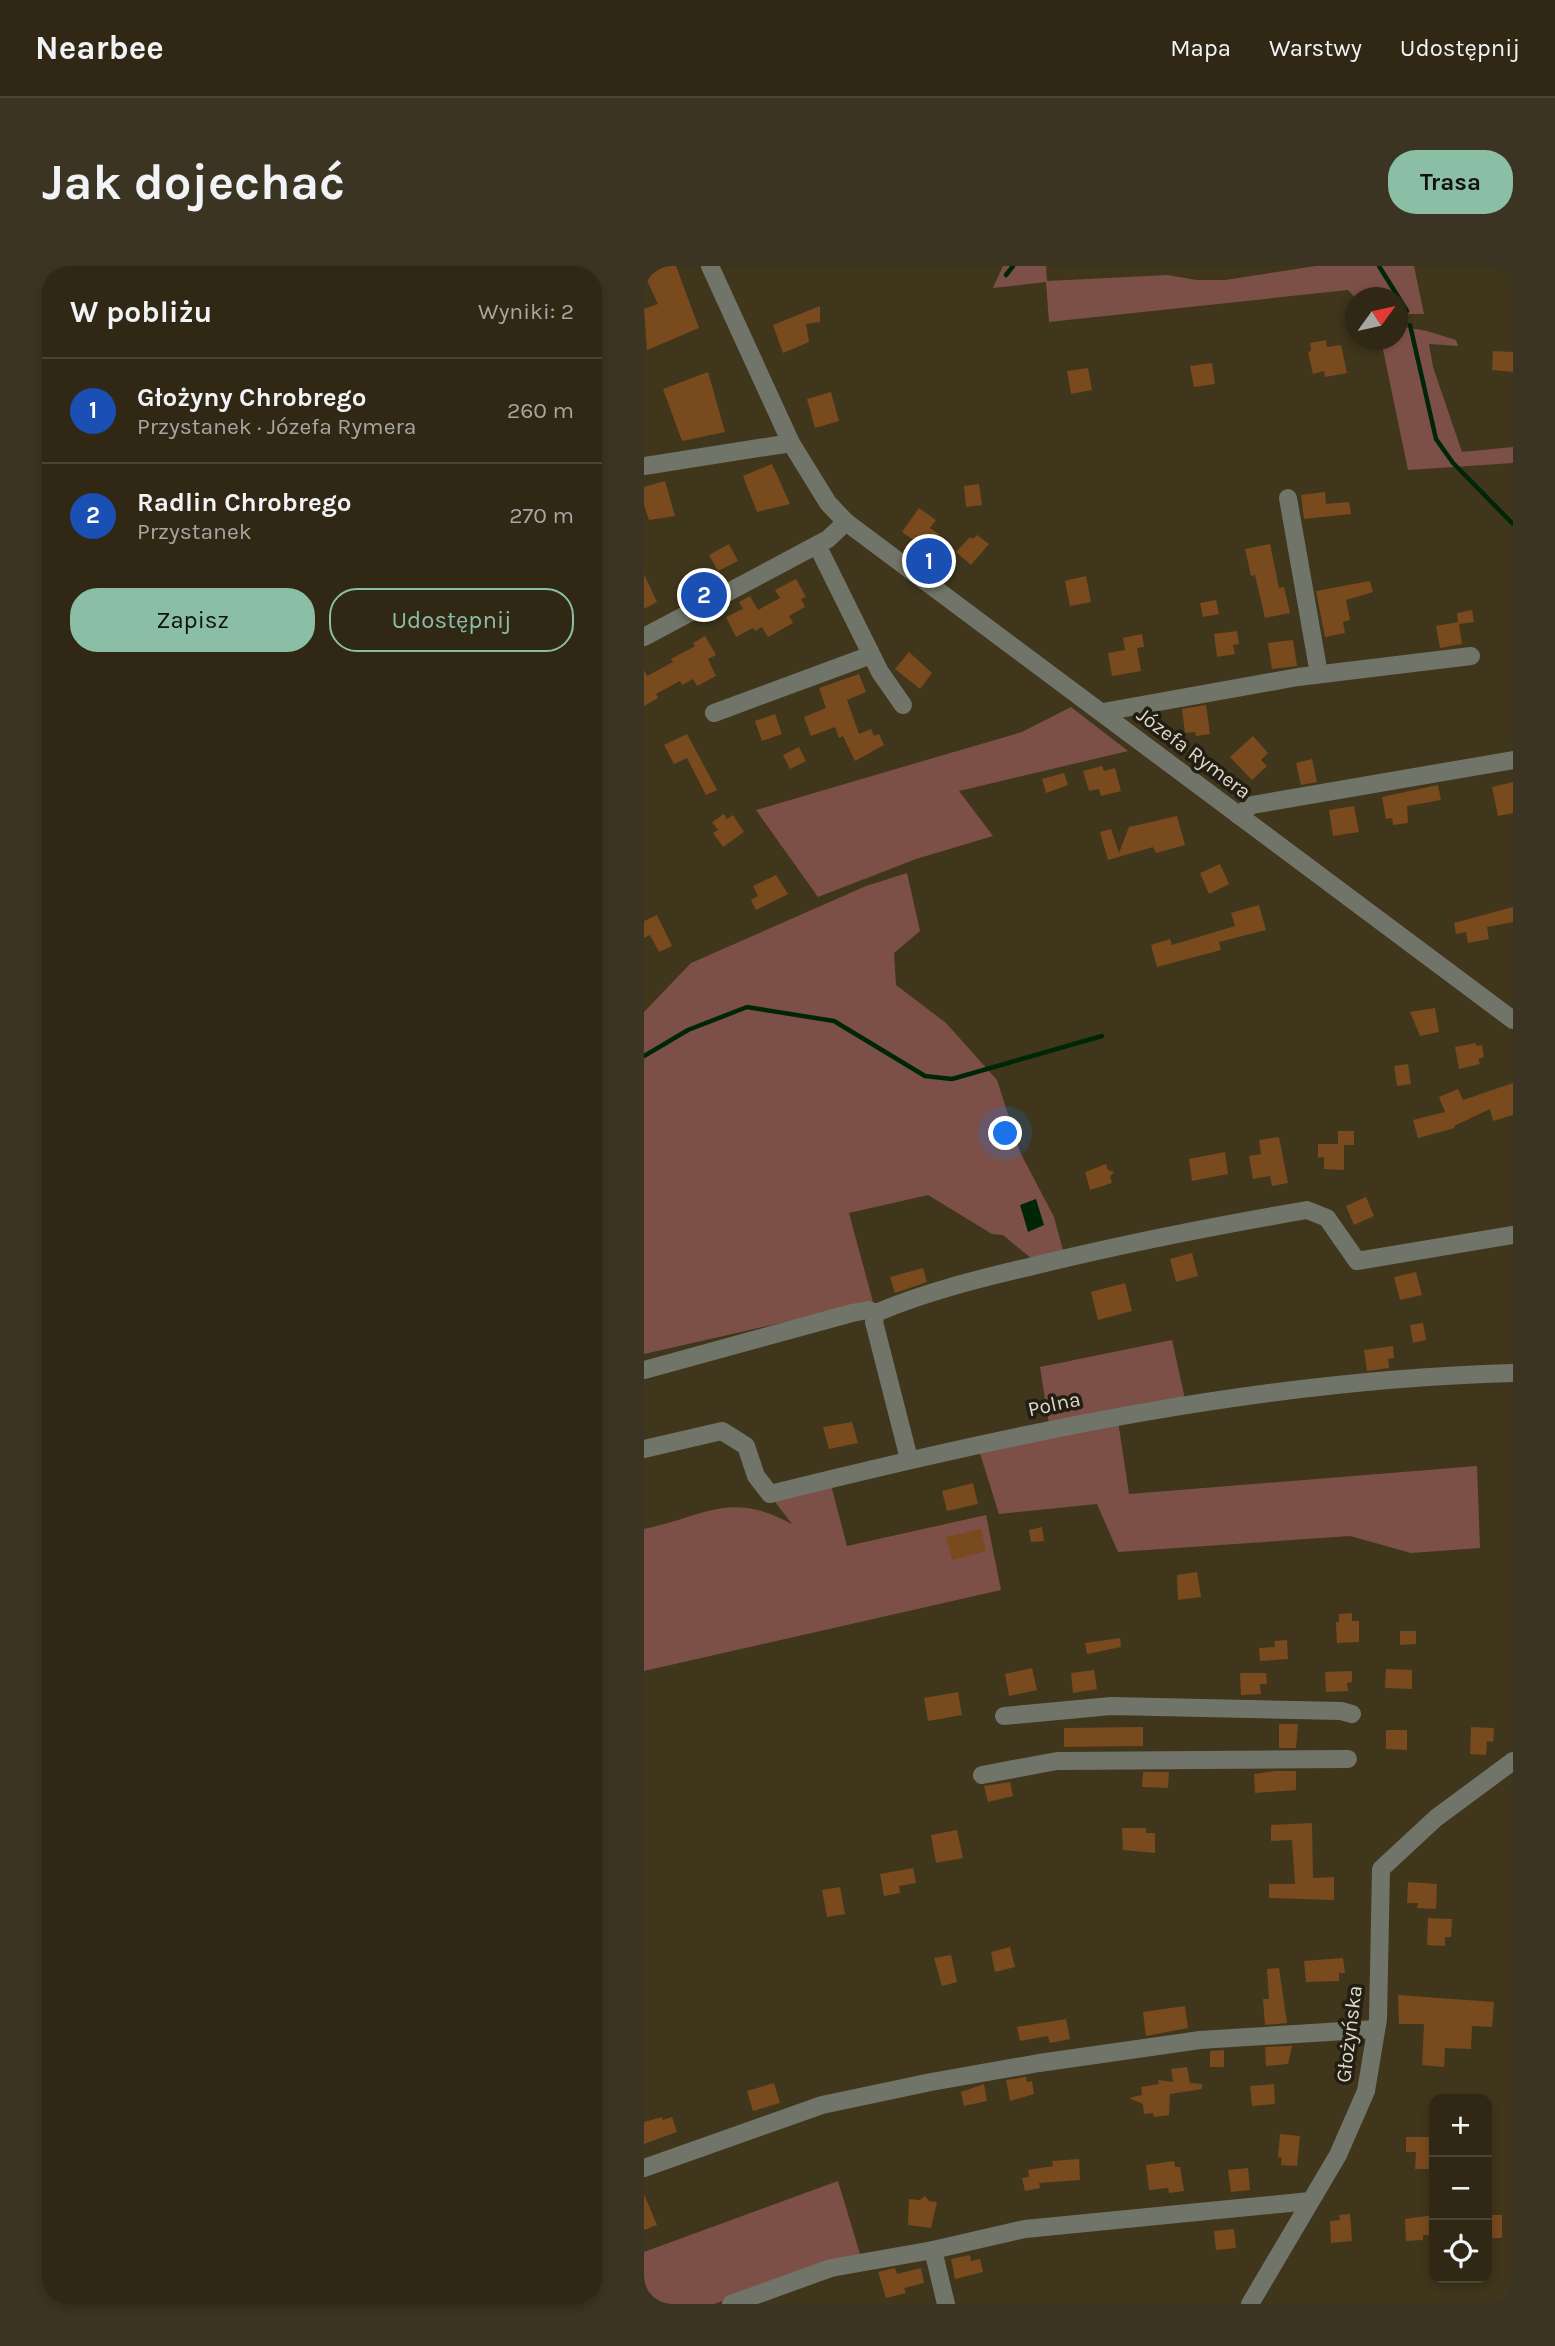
<!DOCTYPE html>
<html lang="pl">
<head>
<meta charset="utf-8">
<style>
  :root { --surface:#302815; --page:#3c3422; --text:#f1f3f6; --muted:#a8a6a0; --line:#4b4434; --accent:#8abfa5 }
  body { margin:0; font-family:Karla,sans-serif; background:var(--page); color:var(--text) }
  .controls { position:absolute; right:21px; bottom:21px; display:grid; overflow:hidden; border-radius:14px; box-shadow:0 4px 10px #0003 }
  .controls button { width:63px; height:63px; display:grid; place-items:center; padding:0; border:0; border-bottom:2px solid var(--line); background:var(--surface); color:var(--text); font:35px sans-serif }
  .compass { position:absolute; left:701px; top:21px; width:63px; height:63px; border-radius:50%; background:var(--surface); box-shadow:0 4px 10px #0003; rotate:57deg }
  .you { position:absolute; left:362px; top:868px; width:24px; height:24px; margin:-18px; border:5px solid #fff; border-radius:50%; background:#1a73e8; box-shadow:0 0 0 10px #1a73e833 }
  .badge { display:grid; place-items:center; width:46px; height:46px; border-radius:50%; background:var(--accent); color:#fff; font-size:23px; font-weight:700 }
  .pin { position:absolute; translate:-50% -50%; border:4px solid #fff; box-shadow:0 2px 7px #0006 }
  .list { margin:0; padding:0; list-style:none }
  h2 { display:flex; justify-content:space-between; align-items:center; height:91px; margin:0; padding:0 28px; font-size:30px }
  h2 small { font-size:23px; font-weight:400; color:var(--muted) }
  .list li { display:grid; grid-template-columns:46px 1fr auto; gap:21px; align-items:center; box-sizing:border-box; height:105px; padding:0 28px; border-top:2px solid var(--line) }
  .list b { display:block; font-size:26px; white-space:nowrap }
  .list p { margin:0; font-size:23px; white-space:nowrap; color:var(--muted) }
  .list em { font-size:23px; font-style:normal; color:var(--muted) }
  .actions { display:flex; gap:14px; padding:21px 28px }
  .actions a { flex:1; padding:16px 0; border:2px solid var(--accent); border-radius:28px; text-align:center; font-size:24px; color:var(--accent) }
  .actions .main { background:var(--accent); color:#111 }
  .icon { flex:none; width:38px; height:38px; fill:none; stroke:currentColor; stroke-width:2; stroke-linecap:round; stroke-linejoin:round }
  .map { position:relative; flex:none; width:869px; height:2038px; overflow:hidden; border-radius:28px }
  header { display:flex; align-items:center; gap:42px; box-sizing:border-box; height:98px; padding:0 35px; background:var(--surface); border-bottom:2px solid var(--line) }
  header strong { font-size:33px }
  nav { display:flex; gap:38px; margin-inline-start:auto; font-size:24px }
  .intro { display:flex; align-items:center; justify-content:space-between; box-sizing:border-box; height:168px; padding:0 42px }
  h1 { margin:0; font-size:49px }
  .button { padding:18px 32px; border-radius:28px; background:var(--accent); color:#111; font-size:24px; font-weight:700 }
  main { display:flex; gap:42px; padding:0 42px }
  aside { flex:1; background:var(--surface); border-radius:28px; box-shadow:0 4px 10px #0003 }
  .map>svg:first-child { display:block }
  .green { fill:#7c5047 }
  .water { fill:#002608 }
  .lines { fill:none; stroke-linecap:round; stroke-linejoin:round }
  .stream { stroke:#002608; stroke-width:4.5 }
  .building { fill:#794a1e }
  .minor { stroke:#717468; stroke-width:18 }
  .labels { text-anchor:middle; stroke-width:7; stroke-linejoin:round; paint-order:stroke }
  .street-label { font-size:21px; fill:#ded8c8; stroke:#231e13 }
</style>
</head>
<body>
<header>
<strong>Nearbee</strong>
<nav><a>Mapa</a><a>Warstwy</a><a>Udostępnij</a></nav>
</header>
<div class="intro"><h1>Jak dojechać</h1><a class="button">Trasa</a></div>
<main>
<aside>
<h2>W pobliżu<small>Wyniki: 2</small></h2>
<ul class="list">
<li><span class="badge" style="background:#1a4fb4">1</span><div><b>Głożyny Chrobrego</b><p>Przystanek · Józefa Rymera</p></div><em>260 m</em></li>
<li><span class="badge" style="background:#1a4fb4">2</span><div><b>Radlin Chrobrego</b><p>Przystanek</p></div><em>270 m</em></li>
</ul>
<div class="actions"><a class="main">Zapisz</a><a>Udostępnij</a></div>
</aside>
<div class="map">
<svg width="869" height="2038" viewBox="0 0 869 2038">
  <rect width="100%" height="100%" fill="#40361c"/>
  <g class="green">
    <path d="M359 0H402L403 15 523 9 553 14H581L672 0H770L780 48H754V32H711L704 24 405 56 402 16 349 22Z"/>
    <path d="M754 60 783 65 812 74 814 80 785 78 789 101 818 186 869 181V197L764 204 737 74H754Z"/>
    <path d="M427 441 484 485 315 525 349 570 272 593 174 631 112 544 378 466Z"/>
    <path d="M263 607 276 665 250 687 252 719 302 757 353 814 376 886 410 951 419 984 388 993 359 969 348 968 284 929 205 947 229 1036 0 1088V746L47 697 222 620Z"/>
    <path d="M528 1074 541 1133 405 1158 396 1101Z"/>
    <path d="M474 1155 485 1228 833 1200 836 1282 767 1287 706 1270 474 1286 453 1238 355 1248 334 1181Z"/>
    <path d="M187 1219 203 1280 342 1249 357 1324 0 1405V1263C62 1250 85 1224 148 1258L128 1232Z"/>
    <path d="M194 1915 216 1988 70 2038H0V1986Z"/>
  </g>
  <path class="water" d="M392 933 400 959 384 966 376 939Z"/>
  <g class="lines">
    <g class="stream">
      <path d="M735 0 763 45"/>
      <path d="M362 9 369 0"/>
      <path d="M766 59 792 173 809 197 869 258"/>
      <path d="M0 790 44 764 103 741 190 755 281 810 308 813 458 770"/>
    </g>
  </g>
  <g class="building">
    <path d="M0 0H32L55 62 3 84 0 43 14 38 0 8Z"/>
    <path d="M176 40V56L162 58 165 76 139 87 129 59Z"/>
    <path d="M682 74 683 81 697 79 703 107 681 111 680 105 669 108 664 86 667 85 666 77Z"/>
    <path d="M849 85 869 86V106L848 104Z"/>
    <path d="M568 97 571 118 550 121 546 100Z"/>
    <path d="M444 102 448 124 427 128 423 105Z"/>
    <path d="M64 106 81 166 38 175 19 123Z"/>
    <path d="M187 126 195 155 171 162 163 133Z"/>
    <path d="M128 198 146 238 113 246 99 210Z"/>
    <path d="M21 215 31 250 5 254 0 239V221Z"/>
    <path d="M335 218 338 239 322 241 320 220Z"/>
    <path d="M681 226 682 238 705 236 707 248 660 253 657 229Z"/>
    <path d="M275 242 292 254 286 262 295 268 284 284 258 266Z"/>
    <path d="M333 269 345 278 327 299 312 286 326 271 329 273Z"/>
    <path d="M85 278 94 295 74 305 65 289Z"/>
    <path d="M626 278 635 322 640 321 646 347 621 352 611 309 607 310 601 283Z"/>
    <path d="M0 308 13 336 0 343Z"/>
    <path d="M442 310 447 336 426 340 421 315Z"/>
    <path d="M152 313 162 331 157 333 161 341 145 350 149 357 124 371 118 361 111 365 109 362 92 371 82 351 99 343 95 336 106 330 114 344 136 332 131 324Z"/>
    <path d="M726 315 729 326 702 334 706 354 699 356 701 367 681 371 672 325Z"/>
    <path d="M572 334 575 348 559 351 556 337Z"/>
    <path d="M828 344 830 356 815 358 818 378 796 382 792 360 814 356 813 347Z"/>
    <path d="M593 365 595 378 589 379 591 388 573 391 570 368Z"/>
    <path d="M498 368 500 381 493 382 497 405 468 410 464 387 481 384 479 372Z"/>
    <path d="M61 370 72 389 64 393 72 410 53 420 49 413 38 419 36 415 12 428 14 432 0 440V404L3 410 29 396 27 393 51 380 49 377Z"/>
    <path d="M649 374 653 400 628 403 624 377Z"/>
    <path d="M265 386 288 407 276 423 251 403Z"/>
    <path d="M215 408 222 426 203 434 215 468 227 463 230 470 235 468 240 479 211 495 199 470 195 472 191 461 167 470 160 451 182 442 175 422Z"/>
    <path d="M562 439 566 468 552 470 551 466 541 467 538 443Z"/>
    <path d="M131 448 138 468 118 475 111 455Z"/>
    <path d="M43 468 73 524 62 529 43 492 30 498 20 479Z"/>
    <path d="M609 470 624 487 617 494 623 500 608 514 586 491Z"/>
    <path d="M155 481 162 495 146 503 139 489Z"/>
    <path d="M668 493 673 516 657 519 652 497Z"/>
    <path d="M458 500 460 505 471 502 477 525 457 530 455 523 445 525 439 505Z"/>
    <path d="M420 507 424 519 402 527 398 513Z"/>
    <path d="M869 516V547L854 550 848 521Z"/>
    <path d="M794 519 797 534 763 540 764 557 749 559 748 552 742 553 738 531Z"/>
    <path d="M710 540 715 566 689 570 685 544Z"/>
    <path d="M80 548 83 553 89 549 100 566 79 581 69 567 74 564 68 556Z"/>
    <path d="M533 550 541 579 512 587 509 581 464 594 456 566 467 563 475 587 485 561Z"/>
    <path d="M576 598 585 618 565 628 556 607Z"/>
    <path d="M132 609 144 628 112 644 107 634 114 630 109 620Z"/>
    <path d="M615 639 622 664 575 676 577 684 513 701 507 679 526 673 528 679 591 660 587 647Z"/>
    <path d="M869 641V656L843 661 845 673 824 677 822 666 812 668 810 657Z"/>
    <path d="M13 649 28 680 15 686 6 669 0 672V655Z"/>
    <path d="M791 742 795 766 776 770 766 746Z"/>
    <path d="M832 777V780L838 779 840 791 834 793 836 798 815 803 811 781Z"/>
    <path d="M764 798 767 818 753 820 750 800Z"/>
    <path d="M869 817V849L849 855 846 843 810 860 811 862 774 872 769 854 801 846 795 831 814 823 819 834Z"/>
    <path d="M694 865H710V879H700V904L680 903V891L674 892V878H694Z"/>
    <path d="M635 871 644 917 628 920 626 910 609 913 605 890 617 888 615 874Z"/>
    <path d="M581 886 584 908 548 915 545 893Z"/>
    <path d="M462 898 464 904 470 906 466 911 468 917 446 924 441 906Z"/>
    <path d="M722 931 730 950 710 959 702 940Z"/>
    <path d="M548 987 554 1010 532 1016 526 993Z"/>
    <path d="M279 1002 283 1016 251 1027 246 1011Z"/>
    <path d="M772 1006 778 1029 756 1034 750 1011Z"/>
    <path d="M481 1017 488 1045 454 1054 447 1026Z"/>
    <path d="M779 1057 782 1074 769 1077 766 1059Z"/>
    <path d="M749 1080 750 1092 744 1093 745 1102 723 1105 720 1084Z"/>
    <path d="M208 1156 214 1177 185 1183 179 1161Z"/>
    <path d="M329 1217 334 1238 303 1245 298 1225Z"/>
    <path d="M398 1261 400 1275 387 1276 385 1264Z"/>
    <path d="M337 1263 342 1285 308 1294 302 1271Z"/>
    <path d="M553 1306 557 1331 534 1334 533 1309Z"/>
    <path d="M708 1347V1355H715V1376L693 1377 692 1356H695V1348Z"/>
    <path d="M756 1365H772V1378L756 1379Z"/>
    <path d="M476 1372 477 1381 443 1388 441 1377Z"/>
    <path d="M643 1374 644 1393 616 1395 615 1382 631 1381 630 1375Z"/>
    <path d="M388 1402 393 1424 365 1430 361 1408Z"/>
    <path d="M742 1403 768 1404V1423L741 1422Z"/>
    <path d="M450 1404 453 1423 429 1427 427 1407Z"/>
    <path d="M708 1405V1416L703 1417 704 1425 682 1426 681 1406Z"/>
    <path d="M596 1407H622L623 1418H616L617 1428 597 1429Z"/>
    <path d="M314 1426 318 1449 284 1455 280 1432Z"/>
    <path d="M635 1458H654L652 1482H635Z"/>
    <path d="M499 1461V1480L420 1481V1462Z"/>
    <path d="M827 1461 850 1462 849 1476 843 1475 842 1489 826 1488Z"/>
    <path d="M742 1464H763V1484L742 1483Z"/>
    <path d="M631 1505H652V1524L611 1527 610 1508Z"/>
    <path d="M499 1506H525L524 1522 498 1521Z"/>
    <path d="M366 1516 369 1530 344 1536 340 1520Z"/>
    <path d="M668 1557 669 1612 690 1611V1634L625 1632V1618H651L648 1574 627 1575V1559Z"/>
    <path d="M478 1562H502V1567H511V1587L479 1584Z"/>
    <path d="M313 1564 319 1592 292 1597 287 1569Z"/>
    <path d="M269 1602 272 1617 255 1620 256 1627 240 1630 236 1608Z"/>
    <path d="M764 1616 793 1618 792 1643 773 1642 774 1637H763Z"/>
    <path d="M196 1621 201 1648 183 1651 178 1624Z"/>
    <path d="M784 1652 808 1653 807 1671H801V1680L783 1679Z"/>
    <path d="M366 1681 371 1701 351 1706 347 1686Z"/>
    <path d="M307 1689 313 1716 298 1720 290 1692Z"/>
    <path d="M699 1692 701 1707H695V1715L662 1716 660 1695Z"/>
    <path d="M635 1702 643 1757 621 1759 619 1733H625L623 1703Z"/>
    <path d="M754 1729 850 1736 848 1761 828 1760 827 1783 801 1782 800 1801 778 1799 780 1758H755Z"/>
    <path d="M541 1740 544 1762 502 1770 499 1746Z"/>
    <path d="M422 1753 426 1773 406 1777 404 1770 376 1775 373 1761Z"/>
    <path d="M648 1780 644 1798 622 1800 621 1781Z"/>
    <path d="M580 1784V1801H566V1785Z"/>
    <path d="M543 1801 546 1817 558 1818V1823L526 1828 525 1849 510 1851 509 1847 500 1848 499 1838 485 1832 498 1829 497 1821 515 1818 514 1814 529 1816 527 1803Z"/>
    <path d="M382 1811 383 1816 388 1815 390 1828 366 1835 362 1814Z"/>
    <path d="M130 1817 136 1837 109 1845 103 1825Z"/>
    <path d="M340 1818 343 1835 320 1840 317 1826Z"/>
    <path d="M630 1818 631 1838 608 1840 606 1820Z"/>
    <path d="M18 1851 19 1854 28 1851 33 1866 0 1878V1856Z"/>
    <path d="M636 1868 656 1870 653 1900 637 1899 638 1892 634 1891Z"/>
    <path d="M762 1871H790V1903H771L772 1886H762Z"/>
    <path d="M435 1893 436 1914 395 1917 396 1922 381 1925 378 1912 385 1911 384 1904 409 1900 408 1895Z"/>
    <path d="M530 1895 531 1901H536L540 1925 525 1927 524 1922 505 1924 502 1899Z"/>
    <path d="M604 1902 606 1924 587 1926 584 1904Z"/>
    <path d="M0 1928 13 1959 0 1964Z"/>
    <path d="M281 1930 285 1935 293 1936 287 1962 264 1959 265 1933 276 1934Z"/>
    <path d="M706 1948 708 1975 687 1977 686 1955 696 1954 695 1949Z"/>
    <path d="M790 1949V1969H779V1974L762 1975 761 1953Z"/>
    <rect x="843" y="1949" width="15" height="23"/>
    <path d="M590 1963 592 1982 572 1984 570 1965Z"/>
    <path d="M326 1989 327 1995 336 1993 339 2006 311 2013 307 1993Z"/>
    <path d="M251 2002 253 2008 277 2002 280 2017 260 2022 262 2027 242 2032 234 2006Z"/>
  </g>
  <g class="lines">
    <g class="minor">
      <path d="M66 0 147 177 184 237 202 256 869 754"/>
      <path d="M0 200 147 177"/>
      <path d="M644 232 675 408"/>
      <path d="M173 279 236 406 259 439"/>
      <path d="M0 371 184 273 202 256"/>
      <path d="M459 446 654 411 827 390"/>
      <path d="M70 447 227 389"/>
      <path d="M594 549 608 539 869 494"/>
      <path d="M0 1104 208 1047 224 1044 232 1047"/>
      <path d="M0 1183 78 1165 102 1180 112 1210 126 1228C371 1167 615 1114 869 1107"/>
      <path d="M265 1193 230 1056 232 1047C281 1026 334 1013 385 1001 478 978 570 960 663 944L683 952 713 995 869 969"/>
      <path d="M360 1450 467 1440 697 1445 708 1448"/>
      <path d="M338 1509 413 1495 704 1493"/>
      <path d="M0 1902 178 1839 287 1816 395 1797 556 1774 732 1763"/>
      <path d="M289 1984 302 2038"/>
      <path d="M87 2038 187 2002 289 1984 381 1963 666 1935"/>
      <path d="M606 2038 694 1889 722 1825 734 1753 737 1603 792 1552 869 1495"/>
    </g>
  </g>
  <g class="labels">
    <g class="street-label">
      <text transform="translate(550 487) rotate(37)" y="7">Józefa Rymera</text>
      <text transform="translate(410 1138) rotate(-12)" y="7">Polna</text>
      <text transform="translate(705 1768) rotate(-83)" y="7">Głożyńska</text>
    </g>
  </g>
</svg>
<div class="controls">
<button>+</button>
<button>−</button>
<button><svg class="icon" aria-label="locate" viewBox="0 0 24 24"><circle cx="12" cy="12" r="6"/><path d="M12 2v4M12 18v4M2 12h4M18 12h4"/></svg></button>
</div>
<svg class="compass" viewBox="-18 -18 36 36"><path d="M0-13l5 13h-10z" fill="#e53935"/><path d="M0 13l5-13h-10z" fill="#a8a6a0"/></svg>
<div class="you"></div>
<div class="pin badge" style="left:285px;top:295px;background:#1a4fb4">1</div>
<div class="pin badge" style="left:60px;top:329px;background:#1a4fb4">2</div>
</div>
</main>
</body>
</html>
